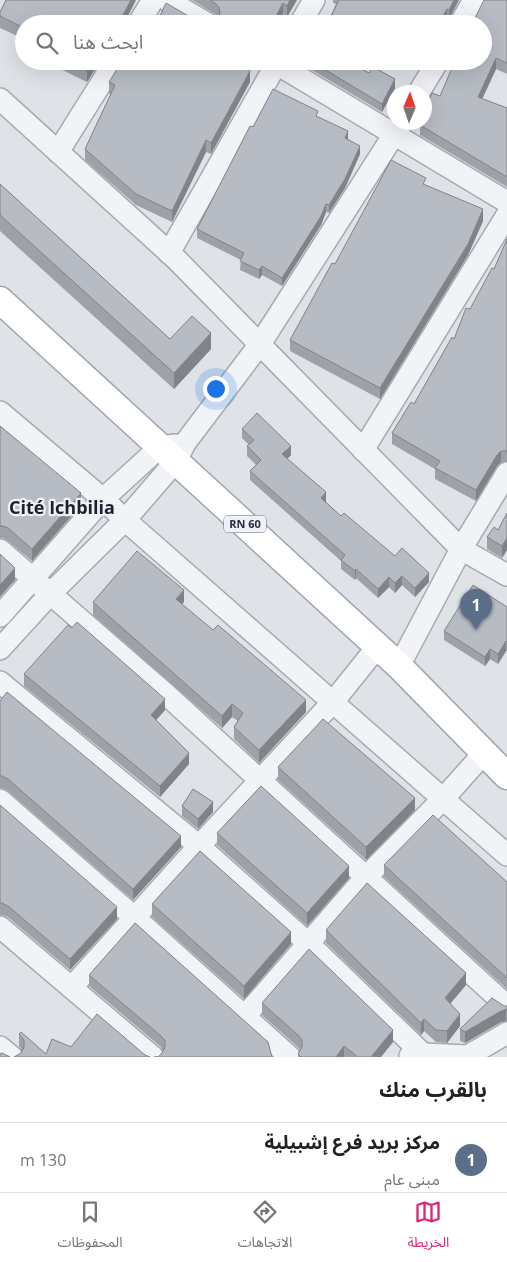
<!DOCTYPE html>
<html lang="ar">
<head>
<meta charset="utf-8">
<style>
  :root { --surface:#fff; --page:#f6f6f6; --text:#222; --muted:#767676; --line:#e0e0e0; --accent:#db2777 }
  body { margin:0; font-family:"Open Sans","Noto Sans Arabic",sans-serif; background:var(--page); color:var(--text); direction:rtl }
  .compass { position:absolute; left:387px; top:85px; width:45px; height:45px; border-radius:50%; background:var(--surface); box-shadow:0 5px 20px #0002; rotate:2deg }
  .you { position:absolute; left:215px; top:388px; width:18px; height:18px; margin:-12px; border:4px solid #fff; border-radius:50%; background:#1a73e8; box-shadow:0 0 0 8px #1a73e833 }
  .badge { display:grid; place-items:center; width:32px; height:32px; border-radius:50%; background:var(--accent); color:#fff; font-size:16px; font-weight:700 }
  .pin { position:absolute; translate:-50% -41px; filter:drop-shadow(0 1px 2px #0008) }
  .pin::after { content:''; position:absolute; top:26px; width:18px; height:15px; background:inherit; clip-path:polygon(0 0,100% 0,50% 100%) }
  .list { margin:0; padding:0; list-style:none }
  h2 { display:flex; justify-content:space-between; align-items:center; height:65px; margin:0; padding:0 20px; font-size:21px }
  h2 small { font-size:16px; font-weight:400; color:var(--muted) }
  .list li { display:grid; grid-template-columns:32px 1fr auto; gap:15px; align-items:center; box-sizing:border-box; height:70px; padding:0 20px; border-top:1px solid var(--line) }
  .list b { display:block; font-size:19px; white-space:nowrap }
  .list p { margin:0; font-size:16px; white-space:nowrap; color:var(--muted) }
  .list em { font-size:16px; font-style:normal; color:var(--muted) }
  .icon { flex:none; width:28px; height:28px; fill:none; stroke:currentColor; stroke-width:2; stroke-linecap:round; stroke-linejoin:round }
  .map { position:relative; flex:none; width:507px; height:1057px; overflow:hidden; direction:ltr }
  .search { position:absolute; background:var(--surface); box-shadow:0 5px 20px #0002; left:15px; right:15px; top:15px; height:55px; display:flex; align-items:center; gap:12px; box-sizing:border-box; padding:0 18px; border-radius:28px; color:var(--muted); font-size:19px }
  .sheet { height:135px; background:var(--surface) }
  nav { display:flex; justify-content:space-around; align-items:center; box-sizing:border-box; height:70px; border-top:1px solid var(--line); background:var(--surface); font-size:14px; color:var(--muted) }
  nav a { display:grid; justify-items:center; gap:2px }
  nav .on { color:var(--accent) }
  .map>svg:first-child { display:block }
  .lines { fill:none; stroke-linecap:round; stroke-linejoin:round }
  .minor-casing { stroke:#a5a9b0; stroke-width:24 }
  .major-casing { stroke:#9fa6b1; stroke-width:29 }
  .minor { stroke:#f1f3f6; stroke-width:21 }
  .major { stroke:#fff; stroke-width:26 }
  .wall { fill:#9da1a8 }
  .shaded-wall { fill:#808388 }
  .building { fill:#b7bbc3; stroke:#808388 }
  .labels { text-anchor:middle; stroke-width:4.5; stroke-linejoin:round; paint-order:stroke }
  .shield { fill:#eef1f5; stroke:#646a74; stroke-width:1 }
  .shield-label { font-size:11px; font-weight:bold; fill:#29303c }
  .district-label { font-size:18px; font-weight:bold; fill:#1b212d; stroke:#eef1f5 }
</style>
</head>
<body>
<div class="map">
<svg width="507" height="1057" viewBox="0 0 507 1057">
  <rect width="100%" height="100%" fill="#dfe2e7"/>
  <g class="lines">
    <g class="minor-casing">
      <g id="minor">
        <path d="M167 0 208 24"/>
        <path d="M138 24 153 0"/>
        <path d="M300 24 314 0"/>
        <path d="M460 24 474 0"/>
        <path d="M272 61 507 202"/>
        <path d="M419 92 438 61"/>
        <path d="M0 99 175 258 461 549 507 575"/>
        <path d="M58 152 115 61"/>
        <path d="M169 253 278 61"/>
        <path d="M0 412 103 499 125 520 507 855"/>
        <path d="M363 450 507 215"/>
        <path d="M0 550 168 696 507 1006"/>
        <path d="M0 616 103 499 160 447 175 445"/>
        <path d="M0 649 51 593 125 520 176 461 185 443 260 344 402 122"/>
        <path d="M399 666 461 549 507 473"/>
        <path d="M0 682 199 846 309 944 423 1054 424 1057"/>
        <path d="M0 800 135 918 290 1057"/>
        <path d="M0 927 153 1057"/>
        <path d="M72 987 199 846 333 702 378 646"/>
        <path d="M245 1016 366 877 443 799 485 752"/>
        <path d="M0 1047 12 1057"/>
        <path d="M410 1056 423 1054 467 1056"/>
        <path d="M466 1057 507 1033"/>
      </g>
    </g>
    <g class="major-casing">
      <path id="major" d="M0 300 399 666 507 776"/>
    </g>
    <use href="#minor" class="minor"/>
    <use href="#major" class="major"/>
  </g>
  <g class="wall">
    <path d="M192 0H297L287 17 283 14 278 24H218L219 18 215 14Z"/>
    <path d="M333 0H459L449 19 447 18 444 24H327L336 4 333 3Z"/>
    <path d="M507 0V74L496 69 482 99 507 108V187L420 135V125Z"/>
    <path d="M0 12 24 24V39L0 28Z"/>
    <path d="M44 61H100L87 82Z"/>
    <path d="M297 61H347L395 88 382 112Z"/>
    <path d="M109 82H250L211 154 206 152 172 222 136 205 85 160V149L111 94H109Z"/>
    <path d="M318 117 348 139 360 154 345 188 329 213 326 212 321 225 282 286 262 275 259 279 240 270 241 260 197 238V229L253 127Z"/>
    <path d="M0 184 170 339 211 349 174 389 0 231Z"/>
    <path d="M426 185 483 221 468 255 380 399 290 351V340L335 264Z"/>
    <path d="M507 239V462H501L497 466 476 501 435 479V469L392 444V433L414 404 454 339 470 309 494 269Z"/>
    <path d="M0 426 81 505 32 561 8 541 3 538H0Z"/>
    <path d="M242 429 291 455 287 459 326 501V502L341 516 429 582 415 597 402 585 395 593 389 587 378 598 356 578 355 580 341 569V561L250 480V471L256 465 247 456V446L249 445 242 438Z"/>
    <path d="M507 513V550L502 558 487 549V537L498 530Z"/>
    <path d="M93 602H184L182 604 306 712 259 763 234 739V727L238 721 232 717 222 728 93 615Z"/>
    <path d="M507 607V651H506L498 664 490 659 485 666 444 640V631Z"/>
    <path d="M24 674 165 710 156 720 189 764 160 797 24 686Z"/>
    <path d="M0 701 181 847 133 900 8 791 2 788H0Z"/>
    <path d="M278 767 415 810 366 860 278 780Z"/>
    <path d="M0 805 117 919 70 970 8 917 2 915H0Z"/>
    <path d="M182 806 213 812 198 829 182 816Z"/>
    <path d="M217 833 349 878 307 926 217 845Z"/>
    <path d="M384 865 507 882V989L384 877Z"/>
    <path d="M152 904 291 944 244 999 152 917Z"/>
    <path d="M326 930 466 985 450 1003 460 1026 447 1043 436 1042 424 1031 421 1035 326 943Z"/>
    <path d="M89 975 272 1057H158L162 1053 163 1051 161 1047 89 986Z"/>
    <path d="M262 1003 393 1042 381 1057H298V1054L300 1050 299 1048 262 1015Z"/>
    <path d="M504 1006H507V1021L501 1022 465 1043 460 1041V1029Z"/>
    <path d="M19 1034 46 1054 71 1047 145 1055 16 1057 21 1053 22 1051 19 1046Z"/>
  </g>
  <g class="shaded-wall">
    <path d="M131 0H136L124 24H118Z"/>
    <path d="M290 0H297L287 17V6Z"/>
    <path d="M454 0H459L449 19V10Z"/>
    <path d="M283 3V14L278 24H272Z"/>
    <path d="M447 9V18L444 24H439Z"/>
    <path d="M496 58V69L478 108V97Z"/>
    <path d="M93 61H100L87 82V71Z"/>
    <path d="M250 71V82L211 154V143Z"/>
    <path d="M395 79V88L382 112V104Z"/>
    <path d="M348 131V140L345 138Z"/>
    <path d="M206 140V152L172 222V211Z"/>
    <path d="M360 146V154L345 188 329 213V205Z"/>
    <path d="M326 204V212L321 225 282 286V278Z"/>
    <path d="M483 209V221L468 255 380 399V388Z"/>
    <path d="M262 266V275L259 279V270Z"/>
    <path d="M211 333V349L174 389V373Z"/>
    <path d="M291 446V455L282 464V454Z"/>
    <path d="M501 451V462L497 466 476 501V490L497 455Z"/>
    <path d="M326 492V501L321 507V498Z"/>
    <path d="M81 493V505L32 561V549Z"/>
    <path d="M507 538V550L502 558V546Z"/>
    <path d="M15 568V580L0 597V585Z"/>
    <path d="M356 569V578L355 580V571Z"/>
    <path d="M429 573V582L415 597V588Z"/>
    <path d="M402 576V585L395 593V583Z"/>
    <path d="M389 577V587L378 598V589Z"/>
    <path d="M184 590V602L176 611V599Z"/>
    <path d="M506 641V651L498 664V654Z"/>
    <path d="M490 649V659L485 666V657Z"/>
    <path d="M165 699V710L151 726V715Z"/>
    <path d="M306 700V712L259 763V750Z"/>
    <path d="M232 704V717L222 728V716Z"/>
    <path d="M189 753V764L160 797V786Z"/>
    <path d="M415 798V810L366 860V847Z"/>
    <path d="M213 802V812L198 829V819Z"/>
    <path d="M181 836V847L133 900V889Z"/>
    <path d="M349 866V878L307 926V913Z"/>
    <path d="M117 907V919L70 970V959Z"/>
    <path d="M291 932V944L244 999V986Z"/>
    <path d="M466 973V985L445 1010V998Z"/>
    <path d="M506 1009V1021L501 1022 465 1043V1032L501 1011Z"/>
    <path d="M460 1014V1026L447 1043V1031Z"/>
    <path d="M424 1019V1031L421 1035V1023Z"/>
    <path d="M393 1030V1042L381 1057H371Z"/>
    <path d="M344 1046V1057H336Z"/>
  </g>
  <g class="building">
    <path d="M6 0H131L118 24H24V28L0 16V12Z"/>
    <path d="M210 0H290L287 6 283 3 272 24H224L218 20 220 13 219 7 215 3Z"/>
    <path d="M339 0H454L449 10 447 9 439 24H383L374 19 371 24H360L359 23 358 24H327Z"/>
    <path d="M484 0H507V63L496 58 478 97 507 108V177L420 125 421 122H424V113L432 93 440 96 455 61H483V24H472Z"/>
    <path d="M166 3 197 21 196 24H150L154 16 159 18Z"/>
    <path d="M66 61H93L87 71Z"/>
    <path d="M122 61H232L250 71 211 143 206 140 172 211 136 194 85 149 115 85 109 82Z"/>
    <path d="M311 61H347L369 73 373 67 395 79 382 104Z"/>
    <path d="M273 89 318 111 316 116 348 131 345 138 360 146 345 179 329 205 326 204 321 216 282 278 262 266 259 270 240 261 244 253 197 229 250 126 253 127Z"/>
    <path d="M391 160 426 178 423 184 483 209 468 244 380 388 290 340 332 263 335 264Z"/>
    <path d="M0 184 170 339 192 316 211 333 174 373 0 215Z"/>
    <path d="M507 239V451H501L497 455 476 490 435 468 440 461 392 433 411 402 414 404 452 337 454 339 466 308 470 309 492 268 494 269Z"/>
    <path d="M257 413 291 446 282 454 326 492 321 498 341 516 344 513 395 556 402 548 429 573 415 588 402 576 395 583 389 577 378 589 356 569 355 571 341 560 345 555 250 471 261 460 247 446 254 440 242 429Z"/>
    <path d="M0 426 81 493 32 549 8 528 3 526H0Z"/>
    <path d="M507 513V538L502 546 487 537 494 527 498 530Z"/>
    <path d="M137 551 184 590 176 599 213 630 218 625 306 700 259 750 234 727 243 713 232 704 222 716 93 602Z"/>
    <path d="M0 554 15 568 0 585Z"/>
    <path d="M473 585 507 607V642L506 641 498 654 490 649 485 657 444 631Z"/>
    <path d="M77 622 165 699 151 715 189 753 160 786 24 674 68 625 72 628Z"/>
    <path d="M7 692 181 836 133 889 8 779 2 776H0V701Z"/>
    <path d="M323 719 415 798 366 847 278 767Z"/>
    <path d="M261 786 349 866 307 913 217 833Z"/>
    <path d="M193 789 213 802 198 819 182 806Z"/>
    <path d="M0 805 117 907 70 959 8 906 2 903H0Z"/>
    <path d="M433 815 507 882V978L384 865Z"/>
    <path d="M200 851 291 932 244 986 152 904Z"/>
    <path d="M367 883 466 973 445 998 460 1014 447 1031 436 1030 424 1019 421 1023 326 930Z"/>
    <path d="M135 923 268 1042 272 1057H154H158L162 1053 165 1047V1040L161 1036 89 975Z"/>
    <path d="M309 949 393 1030 371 1057H358L344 1046 336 1057H301L298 1054 302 1047V1040L299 1036 262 1003Z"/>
    <path d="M492 998 504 1006H507V1009L501 1011 465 1032 460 1029Z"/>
    <path d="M97 1014 145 1055 150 1057H14L21 1053 24 1047V1040L19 1034 21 1032 46 1054 52 1039 71 1047Z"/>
    <path d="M2 1053 10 1057H0V1054Z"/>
  </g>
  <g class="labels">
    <rect class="shield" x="224" y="515.5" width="42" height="17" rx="4"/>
    <g class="shield-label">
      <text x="245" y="528">RN 60</text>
    </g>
    <g class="district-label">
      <text x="62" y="514">Cité Ichbilia</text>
    </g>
  </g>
</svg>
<svg class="compass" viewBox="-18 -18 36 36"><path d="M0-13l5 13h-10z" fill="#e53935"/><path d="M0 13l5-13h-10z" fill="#767676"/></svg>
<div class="you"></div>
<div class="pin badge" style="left:476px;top:630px;background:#5c6f8a">1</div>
<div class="search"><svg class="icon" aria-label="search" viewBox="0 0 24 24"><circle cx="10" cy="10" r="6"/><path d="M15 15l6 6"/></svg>ابحث هنا</div>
</div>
<section class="sheet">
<h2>بالقرب منك<small></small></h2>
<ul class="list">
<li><span class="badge" style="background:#5c6f8a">1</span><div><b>مركز بريد فرع إشبيلية</b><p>مبنى عام</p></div><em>130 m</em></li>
</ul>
</section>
<nav>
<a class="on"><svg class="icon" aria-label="map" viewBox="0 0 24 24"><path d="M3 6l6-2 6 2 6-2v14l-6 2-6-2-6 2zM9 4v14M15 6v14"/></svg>الخريطة</a>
<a><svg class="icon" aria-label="directions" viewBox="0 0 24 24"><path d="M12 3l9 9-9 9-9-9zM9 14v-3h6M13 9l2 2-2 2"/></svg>الاتجاهات</a>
<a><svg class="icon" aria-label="saved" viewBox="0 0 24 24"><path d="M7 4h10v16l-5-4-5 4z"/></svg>المحفوظات</a>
</nav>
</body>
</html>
